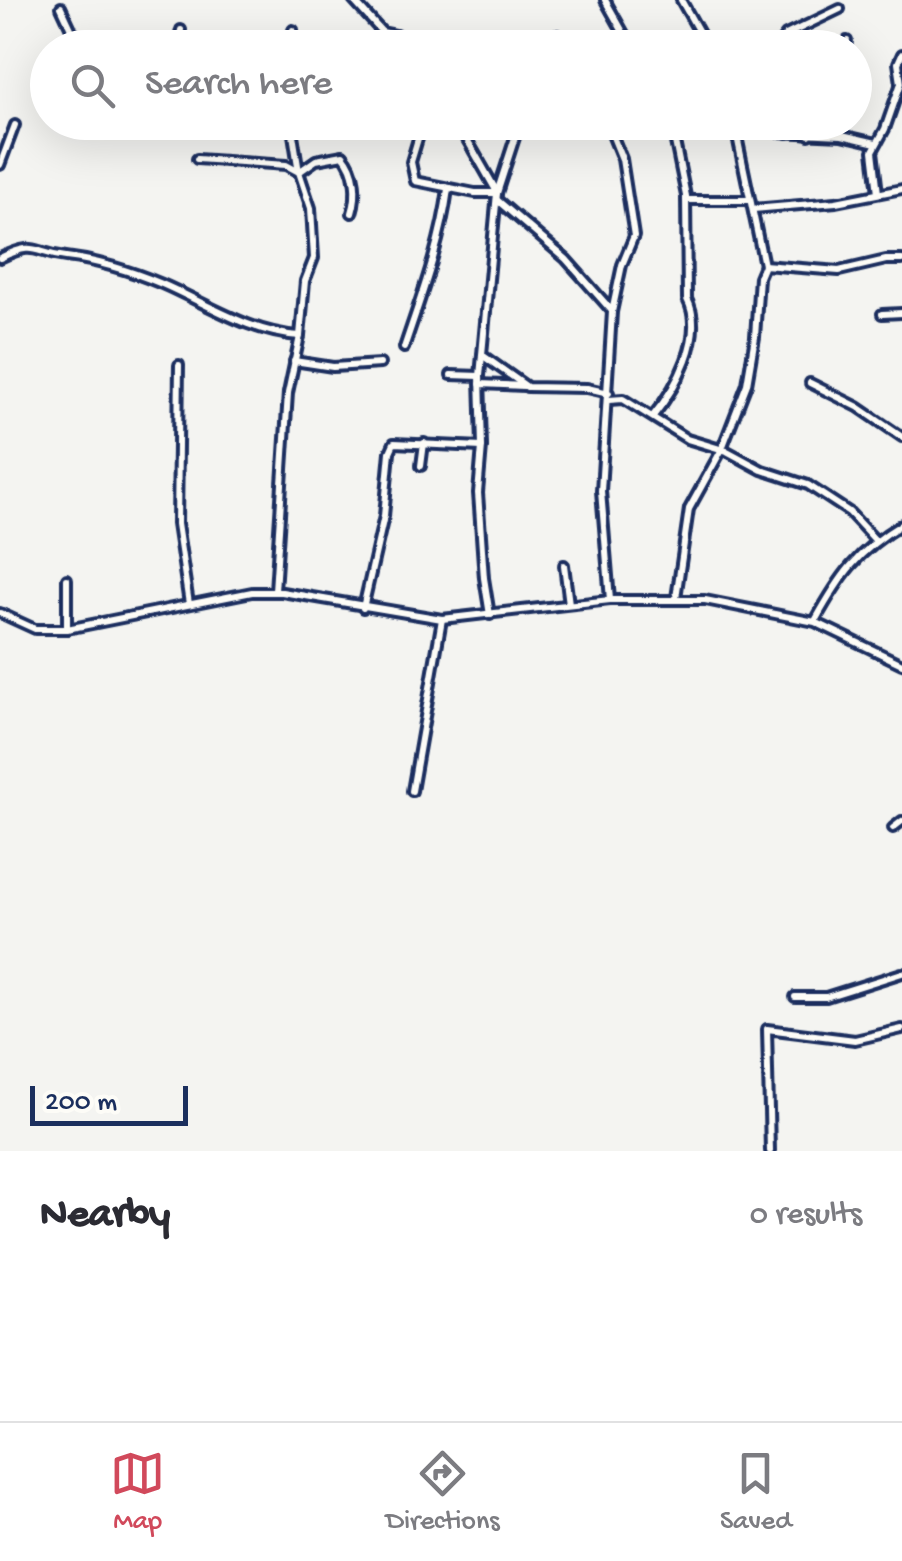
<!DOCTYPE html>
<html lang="en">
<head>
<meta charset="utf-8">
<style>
  :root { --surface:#fff; --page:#f2f2f3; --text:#2b2b33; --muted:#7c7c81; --line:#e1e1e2; --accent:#d1495b }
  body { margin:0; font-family:"Gochi Hand",sans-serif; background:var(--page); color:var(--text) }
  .scale { position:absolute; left:30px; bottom:25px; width:158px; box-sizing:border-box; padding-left:10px; border:5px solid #1b2f5e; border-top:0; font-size:28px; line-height:35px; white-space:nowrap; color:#1b2f5e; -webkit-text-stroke:8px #fdfcf7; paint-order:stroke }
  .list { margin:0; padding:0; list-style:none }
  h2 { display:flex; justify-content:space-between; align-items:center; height:130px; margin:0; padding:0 40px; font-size:42px }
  h2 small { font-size:32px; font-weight:400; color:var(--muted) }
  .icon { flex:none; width:55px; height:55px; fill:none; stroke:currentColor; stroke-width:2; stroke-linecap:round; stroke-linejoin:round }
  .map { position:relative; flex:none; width:902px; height:1151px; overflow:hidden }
  .search { position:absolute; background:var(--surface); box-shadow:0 10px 40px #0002; left:30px; right:30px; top:30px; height:110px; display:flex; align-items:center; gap:25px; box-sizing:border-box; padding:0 35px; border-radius:55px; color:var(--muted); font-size:38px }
  .sheet { height:270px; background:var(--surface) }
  nav { display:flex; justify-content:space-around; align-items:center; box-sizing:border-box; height:140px; border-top:2px solid var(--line); background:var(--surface); font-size:28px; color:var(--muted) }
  nav a { display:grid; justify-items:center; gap:5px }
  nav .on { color:var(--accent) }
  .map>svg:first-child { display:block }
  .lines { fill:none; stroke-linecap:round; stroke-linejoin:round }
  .minor-casing { stroke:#1b2f5e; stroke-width:14 }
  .minor { stroke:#fdfcf7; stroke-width:6 }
</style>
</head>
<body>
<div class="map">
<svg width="902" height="1151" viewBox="0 0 902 1151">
  <rect width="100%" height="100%" fill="#f4f4f1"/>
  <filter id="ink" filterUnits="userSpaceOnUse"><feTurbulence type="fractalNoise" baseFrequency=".01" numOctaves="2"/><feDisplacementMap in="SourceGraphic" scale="20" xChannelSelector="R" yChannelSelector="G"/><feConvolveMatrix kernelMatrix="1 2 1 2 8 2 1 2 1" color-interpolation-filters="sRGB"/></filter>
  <g filter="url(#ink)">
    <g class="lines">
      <g class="minor-casing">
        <g id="minor">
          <path d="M353 0 382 32 415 39 425 48"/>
          <path d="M605 0 632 48"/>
          <path d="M681 0 708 48"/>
          <path d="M61 7 74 35 83 48"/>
          <path d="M293 30 295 48"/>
          <path d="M557 35 559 48"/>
          <path d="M177 48 181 30"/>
          <path d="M377 48 382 32"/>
          <path d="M776 48 786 35 840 9"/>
          <path d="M846 48 847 41"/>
          <path d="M291 122 299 172 316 160 343 155C356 170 358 194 352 213"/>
          <path d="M423 122 411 162 415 181 475 193H497"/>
          <path d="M457 122 497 192"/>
          <path d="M607 122 622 159 634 236 622 265 612 312 601 491 610 600"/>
          <path d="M734 122 764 265"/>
          <path d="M809 122V135"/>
          <path d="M736 130 842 135 876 143"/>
          <path d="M787 133 788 122"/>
          <path d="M197 159 286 165 299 172 311 208 314 258 305 281 300 336 288 393 275 591"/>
          <path d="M0 165 15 125"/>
          <path d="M878 193 873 151 885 129 901 83 898 63 902 54"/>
          <path d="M497 200 566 259 612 311"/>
          <path d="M686 200H749"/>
          <path d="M753 209 836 202 902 189"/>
          <path d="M0 258C38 240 31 253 66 257 99 261 131 271 162 284 208 304 250 333 300 336"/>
          <path d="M882 314 902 313"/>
          <path d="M404 348C421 297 441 243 448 189"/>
          <path d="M482 355 527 387 587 388 609 393"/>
          <path d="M294 361 333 367 380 364"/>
          <path d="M179 365 177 524 189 604"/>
          <path d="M451 375 480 376"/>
          <path d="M810 383 858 407 902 437"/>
          <path d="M480 384 524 386"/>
          <path d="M609 400 623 399 687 439 727 451 762 470 808 485 849 512 875 540"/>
          <path d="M653 416C676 388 706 335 687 299L686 196 671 122"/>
          <path d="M421 466 424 443"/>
          <path d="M564 565 569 604"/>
          <path d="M676 598 689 509 721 451 747 384 755 337 759 277 764 265 839 271 886 260H902"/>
          <path d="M363 608 384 516 390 452 394 443 482 447"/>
          <path d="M0 613 35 629H67L252 592H282L442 619 610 600H705L815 622 902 664"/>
          <path d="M490 615 484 578 478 493 482 447 480 376 497 193 520 122"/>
          <path d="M815 621C840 576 857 551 902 524"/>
          <path d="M67 629V579"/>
          <path d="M412 791 442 619"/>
          <path d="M893 828 902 821"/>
          <path d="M795 997H826L902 973"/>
          <path d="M770 1151 767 1029 855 1040 902 1029"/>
        </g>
      </g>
      <use href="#minor" class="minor"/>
    </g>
  </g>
</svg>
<div class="scale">200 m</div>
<div class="search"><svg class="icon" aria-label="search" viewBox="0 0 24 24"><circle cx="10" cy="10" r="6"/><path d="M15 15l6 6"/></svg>Search here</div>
</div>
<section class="sheet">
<h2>Nearby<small>0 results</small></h2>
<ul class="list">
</ul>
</section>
<nav>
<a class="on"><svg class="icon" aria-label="map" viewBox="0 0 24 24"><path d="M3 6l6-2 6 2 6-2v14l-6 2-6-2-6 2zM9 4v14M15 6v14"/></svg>Map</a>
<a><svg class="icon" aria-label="directions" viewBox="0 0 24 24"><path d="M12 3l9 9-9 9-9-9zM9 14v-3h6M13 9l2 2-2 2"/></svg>Directions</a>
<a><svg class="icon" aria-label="saved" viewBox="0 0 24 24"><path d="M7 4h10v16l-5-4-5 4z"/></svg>Saved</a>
</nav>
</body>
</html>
